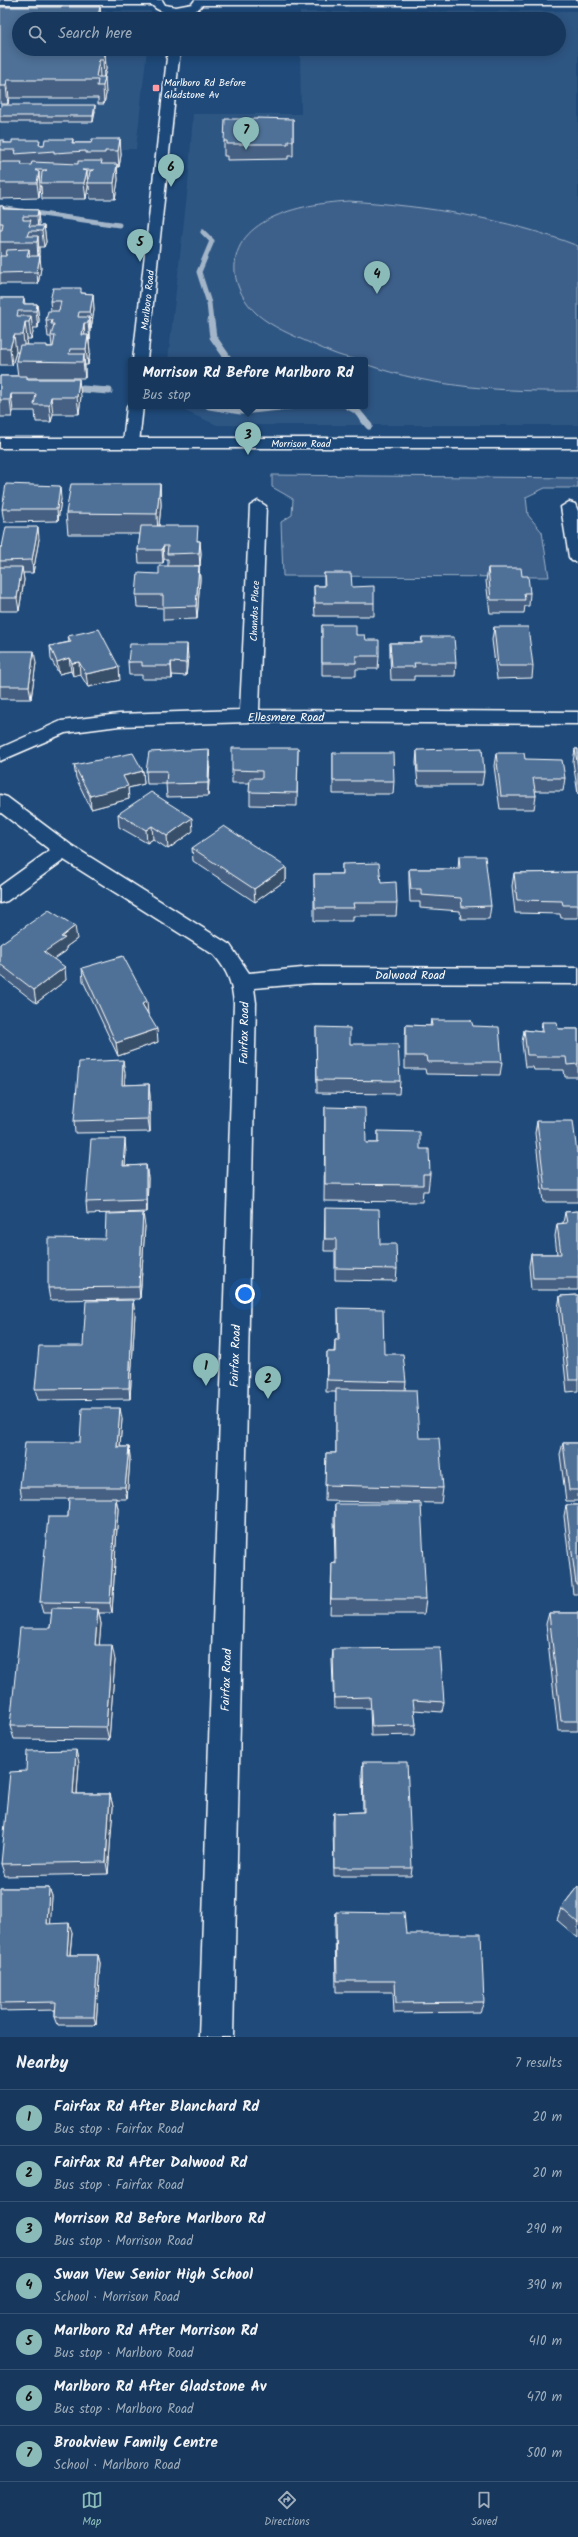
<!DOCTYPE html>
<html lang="en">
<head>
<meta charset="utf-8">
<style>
  :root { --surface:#17385c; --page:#203f62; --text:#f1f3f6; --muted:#9eacbb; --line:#365272; --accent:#8bbbb9 }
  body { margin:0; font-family:Kalam,sans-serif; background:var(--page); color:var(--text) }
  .you { position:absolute; left:245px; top:1294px; width:14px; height:14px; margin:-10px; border:3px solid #fff; border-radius:50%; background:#1a73e8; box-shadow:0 0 0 6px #1a73e833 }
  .badge { display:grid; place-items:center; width:26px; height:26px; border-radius:50%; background:var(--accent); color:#111; font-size:13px; font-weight:700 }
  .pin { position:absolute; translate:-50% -33px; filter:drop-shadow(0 1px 2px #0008) }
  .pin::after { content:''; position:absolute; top:21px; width:14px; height:12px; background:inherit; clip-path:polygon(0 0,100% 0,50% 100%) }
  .popup { position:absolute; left:128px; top:357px; width:240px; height:52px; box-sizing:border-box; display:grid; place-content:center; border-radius:4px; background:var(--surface); filter:drop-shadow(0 1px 3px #0005); font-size:13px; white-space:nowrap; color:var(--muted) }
  .popup b { font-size:15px; color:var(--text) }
  .popup::after { content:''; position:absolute; left:50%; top:100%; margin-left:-8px; border:8px solid transparent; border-top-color:var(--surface) }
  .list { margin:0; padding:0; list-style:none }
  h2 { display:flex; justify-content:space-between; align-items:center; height:52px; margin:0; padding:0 16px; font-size:17px }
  h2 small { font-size:13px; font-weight:400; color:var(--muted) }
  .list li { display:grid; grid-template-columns:26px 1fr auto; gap:12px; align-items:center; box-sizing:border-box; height:56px; padding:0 16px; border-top:1px solid var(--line) }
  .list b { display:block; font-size:15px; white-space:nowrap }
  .list p { margin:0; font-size:13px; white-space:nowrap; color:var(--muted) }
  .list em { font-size:13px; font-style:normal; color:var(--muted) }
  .icon { flex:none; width:22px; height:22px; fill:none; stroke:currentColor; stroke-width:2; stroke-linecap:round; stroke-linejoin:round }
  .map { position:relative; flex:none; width:578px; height:2037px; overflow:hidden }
  .search { position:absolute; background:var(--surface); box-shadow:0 2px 10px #0003; left:12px; right:12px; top:12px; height:44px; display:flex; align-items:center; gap:10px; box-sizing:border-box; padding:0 14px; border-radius:22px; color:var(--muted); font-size:15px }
  .sheet { height:444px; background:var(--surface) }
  nav { display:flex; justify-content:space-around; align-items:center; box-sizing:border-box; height:56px; border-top:1px solid var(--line); background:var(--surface); font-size:11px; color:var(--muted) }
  nav a { display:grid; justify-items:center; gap:2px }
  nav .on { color:var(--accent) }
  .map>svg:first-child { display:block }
  .built { fill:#2e5683 }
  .green { fill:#3c618b; stroke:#9eb0c5 }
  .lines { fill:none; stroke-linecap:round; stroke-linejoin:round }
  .stream-far1 { stroke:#a3b5c8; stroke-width:5 }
  .stream { stroke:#a3b5c8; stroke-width:7 }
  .minor-casing { stroke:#fff; stroke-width:3 }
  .tertiary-casing { stroke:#fff; stroke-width:3 }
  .primary-casing { stroke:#fff; stroke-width:3 }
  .minor { fill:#1f4a7a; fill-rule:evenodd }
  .tertiary { fill:#1f4a7a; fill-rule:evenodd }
  .primary { fill:#1f4a7a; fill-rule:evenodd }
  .wall { fill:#456182; stroke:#fff }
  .shaded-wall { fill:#384f6a; stroke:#fff }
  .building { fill:#507197; stroke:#fff }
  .poi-dot { fill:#ff9aa2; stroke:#1f4a7a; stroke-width:1.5 }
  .labels { text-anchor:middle; stroke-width:4; stroke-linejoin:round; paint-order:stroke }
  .far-poi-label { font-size:10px; fill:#fff; stroke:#1f4a7a; text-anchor:start }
  .far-street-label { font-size:10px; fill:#fff; stroke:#1f4a7a }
  .street-label { font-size:12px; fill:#fff; stroke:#1f4a7a }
</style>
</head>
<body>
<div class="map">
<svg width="578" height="2037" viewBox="0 0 578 2037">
  <rect width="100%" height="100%" fill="#1f4a7a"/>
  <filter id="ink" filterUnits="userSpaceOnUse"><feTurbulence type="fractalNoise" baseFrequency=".025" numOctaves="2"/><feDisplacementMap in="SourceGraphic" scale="8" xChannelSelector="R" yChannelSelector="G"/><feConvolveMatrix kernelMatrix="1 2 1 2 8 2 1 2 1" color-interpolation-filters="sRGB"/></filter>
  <g filter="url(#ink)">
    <g class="built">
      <path d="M0 11H151L150 19H19V49H147L136 149H0Z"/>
      <path d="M578 11V425H217L173 406H365V360H168L188 186 193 114H301L300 49H559V19H300V12Z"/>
    </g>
    <g class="green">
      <path d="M349 201C426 206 506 218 578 246V391C507 392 432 388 365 364V360C346 360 328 351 310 343 292 335 272 327 257 314 245 303 236 287 235 272 231 216 308 203 349 201Z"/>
      <path d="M272 475 578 478V488H545L526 497 528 515 542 532 549 577 283 576 281 522 292 515 293 499 272 487Z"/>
    </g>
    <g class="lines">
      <g class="stream-far1">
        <path d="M0 208 119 225"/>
        <path d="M203 232 212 241 199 272 209 303 211 322"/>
      </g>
      <g class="stream">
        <path d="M211 321 213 337 229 360"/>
        <path d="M69 388 109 391"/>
        <path d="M209 406 241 411 290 406"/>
        <path d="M348 406 356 410 369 426"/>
      </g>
      <g class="minor-casing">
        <g id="minor">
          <path d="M0 0H162L165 5 176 7 192 4 195 0H578V5H202C193 18 161 16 152 5H0Z"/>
          <path d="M168 49H180L147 360H133Z"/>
          <path d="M131 402V406H143L139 443 131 448 123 443 127 406Z"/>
          <path d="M258 501 266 506 259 710 578 712V724L249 722 119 726 65 733 0 761V748L61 721 119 714 240 710 250 506Z"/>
          <path d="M569 502 575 504 578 511V562L572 561 569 557 561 507Z"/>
        </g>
      </g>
      <g class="tertiary-casing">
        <path id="tertiary" d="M0 795 7 797 71 845 230 945 249 973 313 967 578 968V984L313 983 254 988 256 1003 233 2037H199L234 1003C232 983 228 971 214 955L64 860 7 901 0 903V886L50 850 0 812Z"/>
      </g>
      <g class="primary-casing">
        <rect id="primary" x="0" y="438" width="578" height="10"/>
      </g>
      <use href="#minor" class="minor"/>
      <use href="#tertiary" class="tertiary"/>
      <use href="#primary" class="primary"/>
    </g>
    <g class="wall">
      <path d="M0 7H100L101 19H19V49H96V51H105L106 69 104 77 106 94 104 104H98V98H9L8 104H0Z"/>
      <path d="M0 111H95L93 122H0Z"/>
      <path d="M293 119V156H288V159L227 160V156H224V141Z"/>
      <path d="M73 139V143H91L120 139 121 155 119 167H117L118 180 115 199H90L89 186H88L86 199H42L41 186H40L39 198 0 199V140L5 143 44 145Z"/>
      <path d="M0 206H3L4 209 38 210 39 226H44L46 242 44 247H39V256L41 268 38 284H0Z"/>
      <path d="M82 293 93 294 94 310 91 329H90V340H89L90 352 88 365H85V378H27V379L81 396 79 414H53L51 422H36L35 411H13L12 417H0V376H18L16 361 18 352H16L12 365H0V298H24L25 304H37L39 320 38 328H32L33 333 31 339H27L26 345 52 347 51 337H48L46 320 51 311 50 301Z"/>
      <path d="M160 484 161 505 159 526 198 541H200L201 554 200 566H194H199L200 579 197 619 163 620V608L137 607 136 595 159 574 168 566V559H164L163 563H139L138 550 140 534H68L66 513Z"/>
      <path d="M61 499 58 521 4 522 2 509Z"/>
      <path d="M39 539 33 573H23L24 580 19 611H0V547Z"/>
      <path d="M488 568 522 576 530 593 529 606H525L524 613H490L486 581Z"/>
      <path d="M324 573 352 587 374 603V616H315L314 599V586H324Z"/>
      <path d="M322 625 356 635 366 640 379 656 378 669H356V676H322Z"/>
      <path d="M494 627 533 666 532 678 497 679 492 640Z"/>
      <path d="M68 636 120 680 88 687 80 674 73 676 71 671 59 674 51 659 50 646 69 642Z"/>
      <path d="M422 637 456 663 455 676H414V680H391L390 656V643H421Z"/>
      <path d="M0 655 36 663 31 699H0Z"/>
      <path d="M188 657 186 676 172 675V679H142V675H129L128 662Z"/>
      <path d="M298 748 297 806 250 805V783H232V770Z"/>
      <path d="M575 749H578V794L573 762Z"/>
      <path d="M417 750 484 772 482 785H418L416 763Z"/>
      <path d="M333 753 394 781 393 794H333Z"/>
      <path d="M496 753 525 759 565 778 563 791H535L536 796 534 809H500L494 766Z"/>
      <path d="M210 762 208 796 167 797 166 784H147L146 771Z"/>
      <path d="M74 765 143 771 144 784 128 788 129 799 91 809 76 778Z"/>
      <path d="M118 814 193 831 168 849 153 839 147 843 119 827Z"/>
      <path d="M192 848 286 867V880L255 902 193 861Z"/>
      <path d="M459 856 491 906 489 919H461L460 911 420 908V902H410L409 882V869H458Z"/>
      <path d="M342 864 381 883 397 903 396 916H353V921H314V874H342Z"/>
      <path d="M578 872V918H561L560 914 515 913 512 886 514 873Z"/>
      <path d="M77 939 66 947V951L54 959 66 980 36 1003 0 975V944Z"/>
      <path d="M82 968 148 1014 158 1042 118 1056 83 981Z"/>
      <path d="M431 1020 473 1026 502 1062 500 1075 426 1074 425 1069H405V1038L406 1025 430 1026Z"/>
      <path d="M542 1022 558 1029H578V1077H565L564 1070H534L533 1067H525L522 1043 524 1030 541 1032Z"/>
      <path d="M316 1027 350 1044 400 1081 399 1094 317 1093Z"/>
      <path d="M125 1073 124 1085 149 1084 150 1097V1132L75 1133 74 1121Z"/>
      <path d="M325 1107 366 1143H378V1131L420 1149 430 1174 428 1191H423L422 1202 324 1201Z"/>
      <path d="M537 1121 578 1153V1202H543L535 1133Z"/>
      <path d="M126 1152 125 1166 146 1165 148 1178 147 1212 87 1214 86 1202Z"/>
      <path d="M325 1208 380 1244 397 1269 396 1281 335 1280V1251H324Z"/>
      <path d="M578 1211V1290H531L529 1266 531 1254H557L555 1236 557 1224 563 1223 565 1212Z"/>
      <path d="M145 1226 140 1299 50 1300 48 1288 105 1239Z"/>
      <path d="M578 1295V1391L567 1392 558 1308 560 1296Z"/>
      <path d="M338 1308 384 1354 406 1382 405 1390 419 1438 443 1488 441 1503 325 1501 326 1453H336V1392H326L327 1352H334L335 1340H338Z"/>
      <path d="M135 1313 130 1399 38 1400 35 1389 83 1346Z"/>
      <path d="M122 1419 120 1447H129L130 1458 127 1499H116L118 1509 112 1613H99L101 1624 99 1645 115 1660 109 1740 14 1739 10 1726 50 1628 52 1613H43L40 1602 68 1517 69 1499H22L20 1487 80 1442Z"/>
      <path d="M563 1443H578V1501H566L560 1454Z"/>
      <path d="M335 1504 426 1599 424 1614H330L332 1562 335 1563 334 1519Z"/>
      <path d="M566 1505H578V1594H573L564 1516Z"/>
      <path d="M549 1613H578V1731H558L546 1624Z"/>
      <path d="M333 1649 444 1702 442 1712 414 1710 416 1725 415 1735 371 1736 370 1708H334L332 1660Z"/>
      <path d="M363 1762 412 1868 411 1876H334L333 1822 334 1813 363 1812 362 1772Z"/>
      <path d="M79 1763 77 1794H110L113 1807 108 1874 5 1876 1 1864 26 1771Z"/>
      <path d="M578 1886V1938L557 1920 561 1908Z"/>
      <path d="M0 1888H49L52 1896 50 1924 72 1932 70 1955H98L100 1963 96 2025H58L55 2017V2010L0 2011Z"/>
      <path d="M336 1912 406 1934 484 2002 480 2012 394 2013 393 1992H336L335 1924Z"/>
    </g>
    <g class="shaded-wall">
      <path d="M100 7 101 19H97Z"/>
      <path d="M92 49H96L93 69 91 51Z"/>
      <path d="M105 51 106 69 104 78 103 60Z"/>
      <path d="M99 60 100 78 98 80 96 77Z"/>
      <path d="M105 77 106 94 104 104 103 86Z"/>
      <path d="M7 80 9 98 8 104 6 86Z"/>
      <path d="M95 105V111L93 122V116Z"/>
      <path d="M120 139 121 155 119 167 118 151Z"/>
      <path d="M117 164 118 180 115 199 114 183Z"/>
      <path d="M87 171 88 187 86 199 84 183Z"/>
      <path d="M39 172 40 187 39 198 37 183Z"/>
      <path d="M38 210 39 225 38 232 37 216Z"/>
      <path d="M44 226 46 242 44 247 42 231Z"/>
      <path d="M38 236 39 252 38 258 37 242Z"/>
      <path d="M29 249 30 261 27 256Z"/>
      <path d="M40 256 41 268 38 284 37 272Z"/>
      <path d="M93 294 94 310 91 329 90 312Z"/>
      <path d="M37 304 39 320 38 328 36 311Z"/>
      <path d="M31 316 33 333 31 339 29 322Z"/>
      <path d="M89 317 90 334V340L88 323Z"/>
      <path d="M25 322 27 339 25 352 23 335Z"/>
      <path d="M84 323 85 340 82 335Z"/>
      <path d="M14 335 16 352 12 365 10 348Z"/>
      <path d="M88 335 90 352 88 365 86 349Z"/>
      <path d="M84 354 85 371V378L83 362Z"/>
      <path d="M79 379 81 396 79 414 77 397Z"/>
      <path d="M11 394 13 411 12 417 10 400Z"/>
      <path d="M51 397 53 414 51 422 49 405Z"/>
      <path d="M160 484 161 505 158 535 157 514Z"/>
      <path d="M60 486 61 499 58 521 57 509Z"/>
      <path d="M38 527 39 539 33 573 32 560Z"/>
      <path d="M200 541 201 554 200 566 199 553Z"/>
      <path d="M163 546 164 559 163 563 162 550Z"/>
      <path d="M199 566 200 579 197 619 196 606Z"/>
      <path d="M22 567 24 580 19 611 17 598Z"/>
      <path d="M187 644 188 657 186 676V663Z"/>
      <path d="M34 651 36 663 31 699 29 686Z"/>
      <path d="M69 658 71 671 59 674 57 662Z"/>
      <path d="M79 662 80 674 73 676 72 663Z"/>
      <path d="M171 662 172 675V679L171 666Z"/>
      <path d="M119 667 120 680 88 687 86 674Z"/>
      <path d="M209 749 210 762 208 796V783Z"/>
      <path d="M143 771 144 784 128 788 129 799 91 809 90 796 123 776Z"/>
      <path d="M192 818 193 831 168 849 167 836Z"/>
      <path d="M152 826 153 839 147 843 146 830Z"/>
      <path d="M286 867V880L255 902 254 889Z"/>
      <path d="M75 926 77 939 66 947V951L46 965 44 952 61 937Z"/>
      <path d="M65 967 66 980 36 1003 34 990Z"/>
      <path d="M147 1001 148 1014 142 1004Z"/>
      <path d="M157 1029 158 1042 118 1056 116 1043Z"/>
      <path d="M123 1060 125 1073 124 1097 122 1085Z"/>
      <path d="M149 1084 150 1097V1132L148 1119Z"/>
      <path d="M125 1139 126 1152 124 1178 123 1166Z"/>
      <path d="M146 1165 148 1178 147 1212 146 1200Z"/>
      <path d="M143 1213 145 1226 140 1299 139 1287Z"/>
      <path d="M133 1300 135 1313 130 1399 129 1388Z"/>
      <path d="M120 1408 122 1419 119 1458 117 1447Z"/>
      <path d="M129 1447 130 1458 127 1499 125 1487Z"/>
      <path d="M116 1498 118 1509 112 1613 110 1603Z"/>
      <path d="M98 1609 101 1624 98 1660 95 1645Z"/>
      <path d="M112 1645 115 1660 109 1740 106 1727Z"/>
      <path d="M76 1750 79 1763 76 1807 73 1794Z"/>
      <path d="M110 1794 113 1807 108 1874 106 1862Z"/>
      <path d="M49 1888 52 1896 50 1933 47 1924Z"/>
      <path d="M69 1923 72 1932 69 1963 67 1955Z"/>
      <path d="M98 1955 100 1963 96 2025 94 2017Z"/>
    </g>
    <g class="building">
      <path d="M0 7H100L97 19H19V49H92L91 51H105L103 60H99L96 77H105L103 86H97L98 80H7L6 86H0Z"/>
      <path d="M1 105H95L93 116H0V111Z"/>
      <path d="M257 118 293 119V141H288V144H227V141H224L225 119H257Z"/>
      <path d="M45 139H73L72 143H91L92 139H120L118 151H105V153H86V151L54 153V151L15 154 16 150H0V140H4V143H12V140H40L39 145H44Z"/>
      <path d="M78 161H102L101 164H117L114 183H88L90 171 94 170H82L87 171 84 183H41L42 172 47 170H35L39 172 37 183H0V162H22L21 165H31L32 162 78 164Z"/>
      <path d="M0 206H3V209L38 210 37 216H23V220H31L29 226H44L42 231H29L27 236H38L37 242H0V230H2L3 223H0Z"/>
      <path d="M29 249 27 256H40L37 272 0 273V256H6L7 250Z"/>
      <path d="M53 288H81V293L93 294 90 312H79L78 317H89L88 323H84L82 335H88L86 349H70L69 354H84L83 362 16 361 20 345H47V347H53L55 336H51L54 324H51L52 320H46L48 311H59L61 301H50Z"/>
      <path d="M0 298H24L23 304H37L36 311H18L17 316H31L29 322H25L23 335H14L10 348H0Z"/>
      <path d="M0 376H27V379H79L77 397H51L49 405H34L36 394H11L10 400H0Z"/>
      <path d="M6 484 60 486 57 509H2Z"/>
      <path d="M71 484H160L157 514 66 513Z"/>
      <path d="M141 526H198L197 541H200L199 553 167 554 168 546H163L162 550H138Z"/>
      <path d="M6 527H38L32 560 0 561V547H2Z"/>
      <path d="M159 566H199L196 606 163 607V595H136L138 573 159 574Z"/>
      <path d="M0 567H22L17 598H0Z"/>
      <path d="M488 568H521L522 576H528L530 593H524L525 600H491Z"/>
      <path d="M324 573H351L352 587 374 586V603H315L314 586H325Z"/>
      <path d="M322 625H356V635H365L366 640H379V656H356V663H322Z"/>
      <path d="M494 627H528L533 666H498Z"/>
      <path d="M99 629 119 667 86 674 79 662 72 663 69 658 57 662 50 646 71 642 68 636Z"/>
      <path d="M422 637H454L456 663H414L415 667H392L390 643H422Z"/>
      <path d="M130 644H187L186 663 171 662V666H142V662H128Z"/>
      <path d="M1 651H34L29 686H0V655Z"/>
      <path d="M232 748H298L297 793 249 792 250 778H262V771L232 770Z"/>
      <path d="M482 748 484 772H418L417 750Z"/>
      <path d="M209 749 208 783 166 784 167 771H146L149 752Z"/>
      <path d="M575 749H578V768Z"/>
      <path d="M133 753 143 771 123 776 128 786 90 796 74 765Z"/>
      <path d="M333 753H393L394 781H333Z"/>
      <path d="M496 753H524L525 759 562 760 565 778H533L536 796H501Z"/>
      <path d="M151 792 192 818 167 836 152 826 146 830 118 814Z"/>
      <path d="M224 826 286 867 254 889 192 848Z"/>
      <path d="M459 856H485L491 906 462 907 461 898 421 895V889H411L409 869H460Z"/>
      <path d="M379 863 381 883 396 882 397 903H353L354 908H315L314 874H342V864Z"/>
      <path d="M578 872V905H563L562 901 517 900 514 873Z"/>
      <path d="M49 910 75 926 61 937 65 938 44 952 65 967 34 990 0 964V944Z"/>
      <path d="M123 956 147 1001 142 1004 157 1029 116 1043 82 968Z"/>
      <path d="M431 1020H471L473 1026 499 1027 502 1062H427L426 1056H406V1025L432 1026Z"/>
      <path d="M542 1022H557L558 1029H578V1064L567 1065 566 1057H536L535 1055H527L524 1030 543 1032Z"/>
      <path d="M316 1027 350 1028V1044H398L400 1081 317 1080Z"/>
      <path d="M123 1060 122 1085 149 1084 148 1119 74 1121 79 1062Z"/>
      <path d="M325 1107 365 1108 366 1143H378V1131L420 1132V1149H429L430 1174H423V1185L325 1184Z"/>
      <path d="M537 1121H573L577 1153H578V1190H545Z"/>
      <path d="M91 1139H125L123 1166 146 1165V1200L86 1202Z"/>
      <path d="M325 1208 379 1209 380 1244H396L397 1269 336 1268V1239H325Z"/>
      <path d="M578 1211V1278H533L531 1254H561L557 1224 567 1223 565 1212Z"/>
      <path d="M143 1213 139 1287 48 1288V1238L105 1239 106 1214Z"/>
      <path d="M578 1295V1380H569L560 1296Z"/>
      <path d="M133 1300 129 1388 35 1389 39 1346H83L86 1301Z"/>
      <path d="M338 1308 383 1309 384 1354H403L406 1382 327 1380V1352H335V1340H339Z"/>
      <path d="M336 1389 416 1390 419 1438H439L443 1488 325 1485 326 1453H336Z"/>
      <path d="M82 1408H120L117 1447H129L125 1487H20L25 1442H80Z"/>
      <path d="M563 1443H578V1490H569Z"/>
      <path d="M69 1498H116L110 1603 40 1602 48 1517H68Z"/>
      <path d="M335 1504H421L426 1599H331L332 1562 336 1564Z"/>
      <path d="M566 1505H578V1584H576Z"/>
      <path d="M52 1608 98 1609 95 1645H112L106 1727 10 1726 20 1628H50Z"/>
      <path d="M549 1613H578V1721H561Z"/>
      <path d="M440 1648 444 1702 413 1700 416 1725 372 1726 370 1697 334 1698 333 1649Z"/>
      <path d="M76 1750 73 1794H110L106 1862 1 1864 10 1772 26 1771 27 1751Z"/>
      <path d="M363 1762H407L412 1868H334V1813L364 1812Z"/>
      <path d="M578 1886V1923L561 1908Z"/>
      <path d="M0 1888H49L47 1924 69 1923 67 1955H98L94 2017H55L56 2002 0 2003Z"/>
      <path d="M336 1912 404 1913 406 1934H481L484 2002 396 2003 395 1981H337Z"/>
    </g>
  </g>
  <rect class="poi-dot" x="152" y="84" width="8" height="8" rx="2"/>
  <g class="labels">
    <g class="far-poi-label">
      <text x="164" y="86">Marlboro Rd Before<tspan x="164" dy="12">Gladstone Av</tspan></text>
    </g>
    <g class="far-street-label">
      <text transform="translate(147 300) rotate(-84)" y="4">Marlboro Road</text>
      <text x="301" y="447">Morrison Road</text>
      <text transform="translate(254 611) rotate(-88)" y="4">Chandos Place</text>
    </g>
    <g class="street-label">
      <text x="286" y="721">Ellesmere Road</text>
      <text x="410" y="979">Dalwood Road</text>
      <text transform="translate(244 1033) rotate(-89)" y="4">Fairfax Road</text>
      <text transform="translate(235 1356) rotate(-88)" y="4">Fairfax Road</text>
      <text transform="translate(226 1680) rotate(-88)" y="4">Fairfax Road</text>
    </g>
  </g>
</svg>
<div class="you"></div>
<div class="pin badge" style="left:206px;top:1386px">1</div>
<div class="pin badge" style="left:268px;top:1399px">2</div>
<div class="pin badge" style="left:248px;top:455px">3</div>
<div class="popup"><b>Morrison Rd Before Marlboro Rd</b>Bus stop</div>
<div class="pin badge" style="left:377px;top:294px">4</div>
<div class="pin badge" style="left:140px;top:262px">5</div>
<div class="pin badge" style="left:171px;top:187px">6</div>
<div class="pin badge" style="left:246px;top:150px">7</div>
<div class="search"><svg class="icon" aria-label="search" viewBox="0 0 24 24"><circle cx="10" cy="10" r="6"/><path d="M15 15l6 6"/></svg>Search here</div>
</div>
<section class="sheet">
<h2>Nearby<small>7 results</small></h2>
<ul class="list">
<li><span class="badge">1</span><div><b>Fairfax Rd After Blanchard Rd</b><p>Bus stop · Fairfax Road</p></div><em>20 m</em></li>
<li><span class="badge">2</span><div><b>Fairfax Rd After Dalwood Rd</b><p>Bus stop · Fairfax Road</p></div><em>20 m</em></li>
<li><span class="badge">3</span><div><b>Morrison Rd Before Marlboro Rd</b><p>Bus stop · Morrison Road</p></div><em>290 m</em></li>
<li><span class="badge">4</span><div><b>Swan View Senior High School</b><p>School · Morrison Road</p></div><em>390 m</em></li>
<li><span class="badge">5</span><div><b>Marlboro Rd After Morrison Rd</b><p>Bus stop · Marlboro Road</p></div><em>410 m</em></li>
<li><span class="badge">6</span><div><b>Marlboro Rd After Gladstone Av</b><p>Bus stop · Marlboro Road</p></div><em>470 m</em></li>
<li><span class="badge">7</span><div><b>Brookview Family Centre</b><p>School · Marlboro Road</p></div><em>500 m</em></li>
</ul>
</section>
<nav>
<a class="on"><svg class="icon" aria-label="map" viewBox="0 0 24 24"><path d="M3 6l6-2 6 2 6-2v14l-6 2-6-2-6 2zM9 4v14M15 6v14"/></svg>Map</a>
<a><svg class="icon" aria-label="directions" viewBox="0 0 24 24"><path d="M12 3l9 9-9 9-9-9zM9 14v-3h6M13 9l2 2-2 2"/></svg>Directions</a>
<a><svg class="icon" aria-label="saved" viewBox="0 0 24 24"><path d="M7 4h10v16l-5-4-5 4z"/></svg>Saved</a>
</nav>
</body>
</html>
